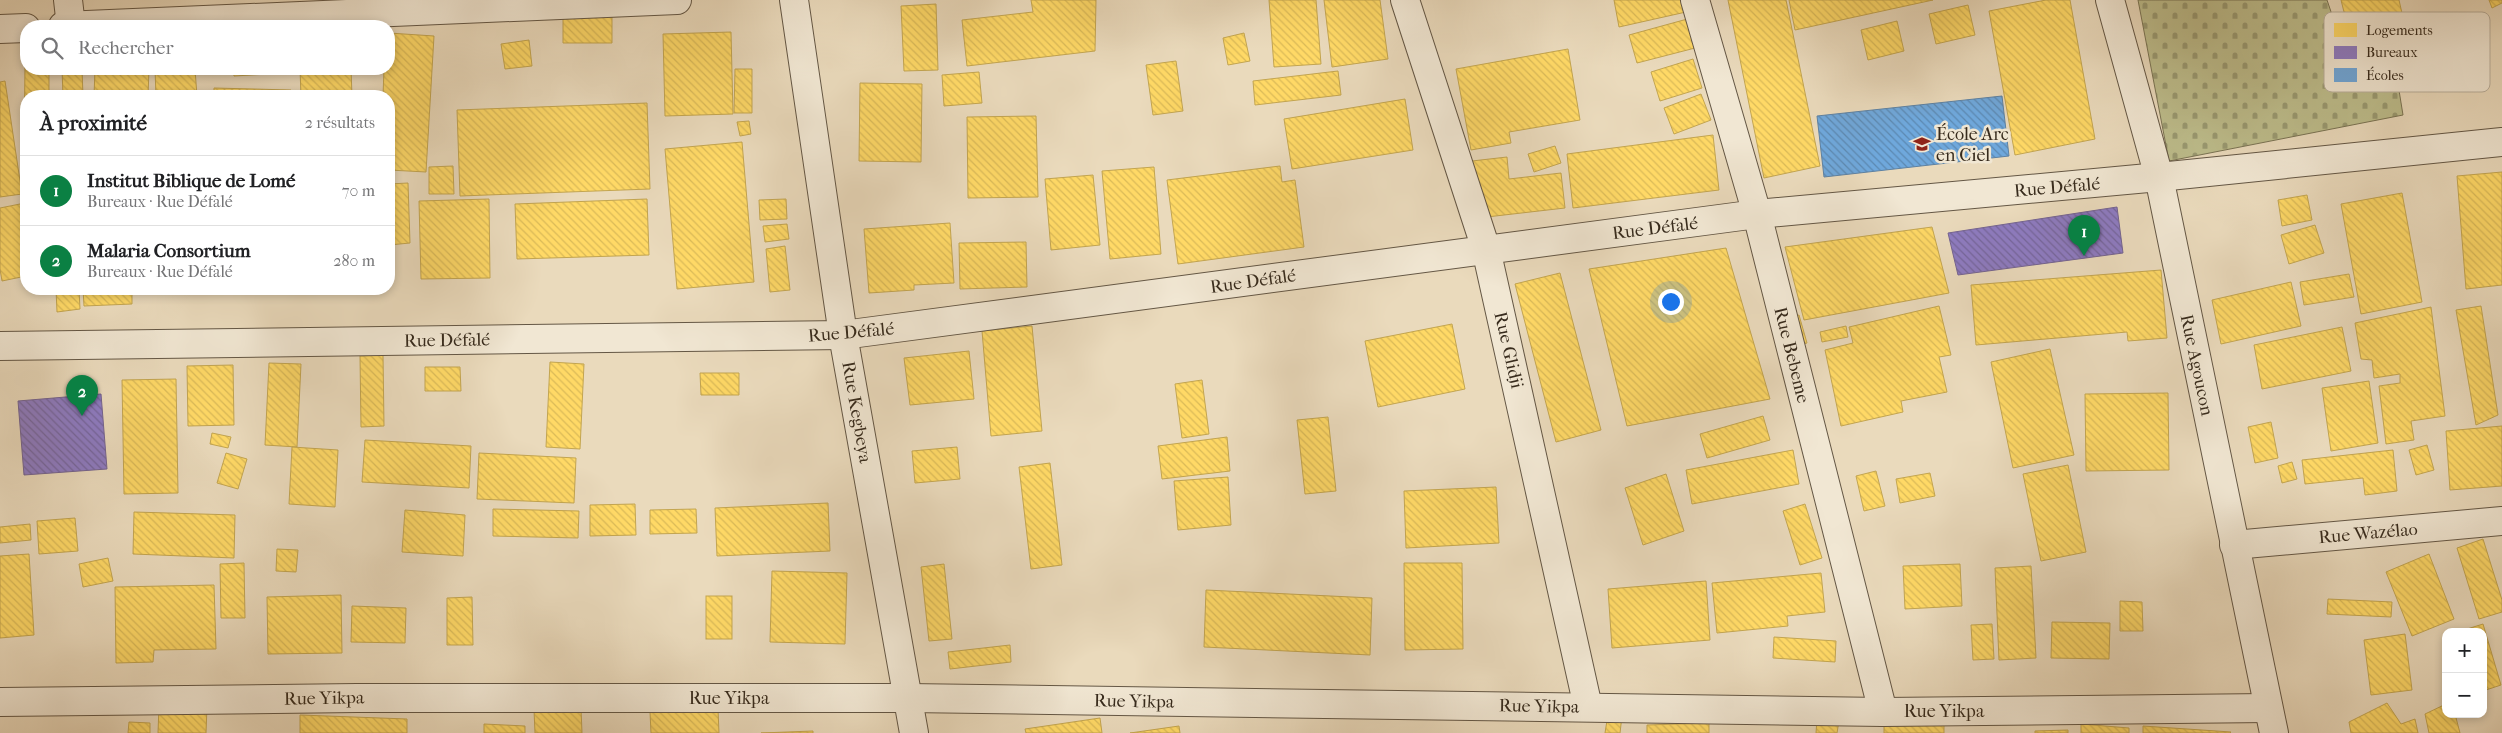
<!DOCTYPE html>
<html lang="fr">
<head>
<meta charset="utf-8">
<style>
  :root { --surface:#fff; --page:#f6f6f6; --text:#202124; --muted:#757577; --line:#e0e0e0; --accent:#0b8043 }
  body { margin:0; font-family:"IM FELL French Canon",serif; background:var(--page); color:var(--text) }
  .controls { position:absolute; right:15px; bottom:15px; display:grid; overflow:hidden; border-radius:10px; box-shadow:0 2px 8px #0003 }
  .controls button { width:45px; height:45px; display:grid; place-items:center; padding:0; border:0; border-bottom:1px solid var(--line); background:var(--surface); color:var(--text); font:25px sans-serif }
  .you { position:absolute; left:1670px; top:301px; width:18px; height:18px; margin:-12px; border:4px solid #fff; border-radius:50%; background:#1a73e8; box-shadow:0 0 0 8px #1a73e833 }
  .badge { display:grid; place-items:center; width:32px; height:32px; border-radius:50%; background:var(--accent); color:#fff; font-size:16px; font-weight:700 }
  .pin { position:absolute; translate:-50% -41px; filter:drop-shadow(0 1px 2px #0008) }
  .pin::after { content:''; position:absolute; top:26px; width:18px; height:15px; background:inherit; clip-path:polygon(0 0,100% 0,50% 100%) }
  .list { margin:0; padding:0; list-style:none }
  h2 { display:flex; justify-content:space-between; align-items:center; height:65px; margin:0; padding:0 20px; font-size:21px }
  h2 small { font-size:16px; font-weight:400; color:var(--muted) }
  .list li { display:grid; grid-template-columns:32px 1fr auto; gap:15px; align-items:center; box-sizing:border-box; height:70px; padding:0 20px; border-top:1px solid var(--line) }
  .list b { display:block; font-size:19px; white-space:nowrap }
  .list p { margin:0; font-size:16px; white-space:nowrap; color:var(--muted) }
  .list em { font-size:16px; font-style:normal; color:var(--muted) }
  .icon { flex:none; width:28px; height:28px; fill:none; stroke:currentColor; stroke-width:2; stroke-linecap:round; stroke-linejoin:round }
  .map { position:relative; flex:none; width:2502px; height:733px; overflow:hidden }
  .search { position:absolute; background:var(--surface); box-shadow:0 2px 8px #0003; left:20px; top:20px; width:375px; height:55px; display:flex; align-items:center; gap:12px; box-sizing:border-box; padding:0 18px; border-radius:20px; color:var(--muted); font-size:19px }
  .panel { position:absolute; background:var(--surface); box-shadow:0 2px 8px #0003; left:20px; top:90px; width:375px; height:205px; border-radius:20px }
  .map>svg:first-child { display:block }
  .cemetery { fill:url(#cemetery-stones); stroke:#7a7454 }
  .homes { fill:url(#homes-back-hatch); stroke:#c3a550 }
  .offices { fill:url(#offices-back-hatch); stroke:#746491 }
  .schools { fill:url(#schools-back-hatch); stroke:#5e82a3 }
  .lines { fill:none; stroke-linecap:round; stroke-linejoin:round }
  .minor-casing { stroke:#645745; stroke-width:30 }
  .minor { stroke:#f1e7d3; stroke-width:28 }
  .labels { text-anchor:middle; stroke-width:5; stroke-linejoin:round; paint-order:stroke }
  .poi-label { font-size:18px; fill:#372b1d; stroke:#f1e7d3; text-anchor:start }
  .street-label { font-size:18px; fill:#372b1d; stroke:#f1e7d3 }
  .key { fill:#f1e7d3; stroke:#b9af9c; stroke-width:1 }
  .key-label { font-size:14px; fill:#372b1d }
</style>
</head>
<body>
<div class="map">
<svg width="2502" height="733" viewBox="0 0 2502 733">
  <defs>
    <pattern id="cemetery-stones" width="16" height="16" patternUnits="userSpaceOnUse" patternTransform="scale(1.25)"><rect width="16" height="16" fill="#bdbd8c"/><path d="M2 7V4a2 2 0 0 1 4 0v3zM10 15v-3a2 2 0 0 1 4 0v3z" fill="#9a9a72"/></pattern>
    <pattern id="homes-back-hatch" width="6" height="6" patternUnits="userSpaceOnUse" patternTransform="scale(1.25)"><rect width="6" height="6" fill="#ffd966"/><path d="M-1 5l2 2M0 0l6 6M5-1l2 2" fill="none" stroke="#dbba58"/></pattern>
    <pattern id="offices-back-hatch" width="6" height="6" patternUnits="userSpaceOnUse" patternTransform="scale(1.25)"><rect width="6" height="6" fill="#8e7cc3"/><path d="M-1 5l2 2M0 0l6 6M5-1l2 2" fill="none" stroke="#75669e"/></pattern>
    <pattern id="schools-back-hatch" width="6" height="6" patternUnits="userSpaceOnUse" patternTransform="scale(1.25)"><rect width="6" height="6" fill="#6fa8dc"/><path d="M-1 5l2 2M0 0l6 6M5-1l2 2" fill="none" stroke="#5c89b2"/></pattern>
  </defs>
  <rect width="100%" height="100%" fill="#eadabc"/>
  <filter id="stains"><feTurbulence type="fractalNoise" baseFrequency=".004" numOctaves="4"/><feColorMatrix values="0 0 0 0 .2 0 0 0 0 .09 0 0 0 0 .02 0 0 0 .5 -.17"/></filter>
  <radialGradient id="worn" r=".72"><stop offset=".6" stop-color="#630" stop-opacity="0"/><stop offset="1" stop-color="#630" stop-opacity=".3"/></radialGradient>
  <path class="cemetery" d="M2138 0H2327L2343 47 2391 41 2403 115 2169 161Z"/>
  <g class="homes">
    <path d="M1031 0H1096L1095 51 967 66 962 20 1033 12Z"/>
    <path d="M1269 0H1316L1321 64 1274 67Z"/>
    <path d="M1324 0H1380L1388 59 1332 67Z"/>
    <path d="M1614 0H1684L1686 12 1619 27Z"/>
    <path d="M1728 0H1786L1820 166 1764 178Z"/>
    <path d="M1789 0H1933L1795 30Z"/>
    <path d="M2046 0H2070L2095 139 2015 155 1989 11Z"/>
    <path d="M2341 0H2399L2404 22 2350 36Z"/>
    <path d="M2489 0H2502V3L2492 8Z"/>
    <path d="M936 4 938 70 904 71 901 6Z"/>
    <path d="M1968 5 1975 35 1936 44 1929 14Z"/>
    <path d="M612 12V43H563V13Z"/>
    <path d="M1691 18 1699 47 1637 63 1629 35Z"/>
    <path d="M1897 21 1904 51 1868 60 1861 30Z"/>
    <path d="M731 32 733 114 665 116 663 34Z"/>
    <path d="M389 33 434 36 426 172 389 170V96H383L384 69H389Z"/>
    <path d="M1244 33 1250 61 1228 65 1223 38Z"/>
    <path d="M529 40 532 66 505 69 501 44Z"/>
    <path d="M1568 49 1580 120 1509 132 1511 143 1471 150 1456 69Z"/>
    <path d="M1693 59 1702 88 1660 101 1651 72Z"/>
    <path d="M1176 61 1183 111 1153 115 1146 65Z"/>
    <path d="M25 64 26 69H49V96H26V149H24Z"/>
    <path d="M62 69H82L83 96H63Z"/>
    <path d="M95 69H149L148 96H94Z"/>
    <path d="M155 69H195L197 96H156Z"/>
    <path d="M233 69H286V73L234 76Z"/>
    <path d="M300 69H351L352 96H301Z"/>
    <path d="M735 69H752V113H734Z"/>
    <path d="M1338 71 1341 95 1255 105 1253 81Z"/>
    <path d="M979 72 982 103 944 106 942 75Z"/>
    <path d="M5 81 22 194 0 197V82Z"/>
    <path d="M860 83 922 84 921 162 859 161Z"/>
    <path d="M214 88 291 90V96H214Z"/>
    <path d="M1701 94 1711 120 1674 134 1664 108Z"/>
    <path d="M1405 99 1413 150 1292 169 1284 119Z"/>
    <path d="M647 103 650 189 460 196 457 110Z"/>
    <path d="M1036 116 1038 197 968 198 967 117Z"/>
    <path d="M749 121 751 134 740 136 737 122Z"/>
    <path d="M1713 135 1719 190 1573 208 1567 154Z"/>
    <path d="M742 142 754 282 677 289 665 149Z"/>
    <path d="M1555 146 1561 163 1534 172 1528 154Z"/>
    <path d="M1507 157 1509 179 1561 173 1565 208 1478 218 1472 161Z"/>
    <path d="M453 166 454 194H429V167Z"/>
    <path d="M1280 166 1282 182 1295 180 1304 247 1178 264 1167 180Z"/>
    <path d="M1154 167 1161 254 1110 259 1102 171Z"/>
    <path d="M2502 172V285L2466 289 2457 176Z"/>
    <path d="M1093 175 1100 245 1051 250 1045 179Z"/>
    <path d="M408 183 410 243 389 245V184Z"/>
    <path d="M2402 193 2422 302 2361 314 2341 204Z"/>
    <path d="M2307 195 2312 220 2282 226 2278 200Z"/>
    <path d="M489 199 490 278 421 279 419 201Z"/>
    <path d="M647 199 649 255 517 259 515 204Z"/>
    <path d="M786 199 787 219 760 220 759 200Z"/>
    <path d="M25 203 26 276 2 281 0 269V208Z"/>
    <path d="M950 223 954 283 914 285V290L869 293 864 229Z"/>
    <path d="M787 224 789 239 765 242 763 226Z"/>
    <path d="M2315 225 2324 253 2289 264 2281 235Z"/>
    <path d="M1932 227 1949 293 1804 320 1785 247Z"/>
    <path d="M1026 242 1027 287 960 289 959 243Z"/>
    <path d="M785 246 790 290 770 292 766 249Z"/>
    <path d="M1726 248 1770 399 1627 426 1589 269Z"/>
    <path d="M2161 270 2167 338 2128 341 2127 332 1976 345 1971 285Z"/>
    <path d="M1560 273 1601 430 1556 442 1515 284Z"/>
    <path d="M2349 274 2354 297 2304 305 2300 282Z"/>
    <path d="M2291 282 2301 326 2221 344 2212 300Z"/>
    <path d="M56 289H79L80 309 57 312Z"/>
    <path d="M83 289H132V304L84 306Z"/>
    <path d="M1939 306 1951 355 1939 357 1947 392 1901 401 1903 412 1841 426 1825 350 1853 343 1849 327Z"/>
    <path d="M2481 306 2498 415 2476 425 2456 310Z"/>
    <path d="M2431 307 2445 416 2411 421 2414 440 2386 444 2379 386 2400 383V374L2374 378 2372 360 2361 359 2355 323Z"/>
    <path d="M1799 315 1807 343 1794 347 1786 319Z"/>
    <path d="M1452 324 1465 389 1378 407 1365 341Z"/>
    <path d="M1032 326 1042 431 991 436 982 331Z"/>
    <path d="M1846 326 1848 337 1822 342 1820 332Z"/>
    <path d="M2342 327 2351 371 2262 389 2254 345Z"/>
    <path d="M2050 349 2074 455 2013 468 1991 362Z"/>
    <path d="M969 351 974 399 910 405 904 358Z"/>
    <path d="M383 355 384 426 361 427 360 356Z"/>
    <path d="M550 362 584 364 580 449 546 447Z"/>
    <path d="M269 363 301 364 297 447 265 445Z"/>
    <path d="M233 365 234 425 188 426 187 366Z"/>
    <path d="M425 367H460L461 391H425Z"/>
    <path d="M700 373H739V395H701Z"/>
    <path d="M176 379 178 493 124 494 122 380Z"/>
    <path d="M1202 380 1209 434 1182 438 1175 384Z"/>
    <path d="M2369 381 2378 443 2331 451 2322 388Z"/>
    <path d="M2168 393 2169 470 2086 471 2085 394Z"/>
    <path d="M1763 416 1770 440 1707 458 1700 434Z"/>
    <path d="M1328 417 1336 491 1305 494 1297 420Z"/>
    <path d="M2271 422 2278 458 2255 463 2248 427Z"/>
    <path d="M2502 426V486L2450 490 2446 431Z"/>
    <path d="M212 433 231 437 228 448 210 444Z"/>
    <path d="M1227 437 1230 471 1162 479 1158 446Z"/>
    <path d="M365 440 471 446 469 488 362 482Z"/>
    <path d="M2427 445 2434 470 2416 475 2409 450Z"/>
    <path d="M292 447 338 450 335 507 289 504Z"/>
    <path d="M957 447 960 479 915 483 912 451Z"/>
    <path d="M1793 450 1799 484 1692 504 1686 470Z"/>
    <path d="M2393 450 2397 491 2365 495 2363 478 2305 484 2302 460Z"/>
    <path d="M226 453 247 459 238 489 217 483Z"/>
    <path d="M479 453 576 458 574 503 477 499Z"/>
    <path d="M2292 462 2297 479 2282 483 2278 466Z"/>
    <path d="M1050 463 1062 565 1031 569 1019 467Z"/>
    <path d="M2068 465 2086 552 2041 561 2023 474Z"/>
    <path d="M1876 471 1885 506 1864 511 1856 476Z"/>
    <path d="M1930 473 1935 496 1900 503 1896 479Z"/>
    <path d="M1666 474 1684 531 1643 545 1625 488Z"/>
    <path d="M1228 477 1231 525 1178 530 1174 481Z"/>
    <path d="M1496 487 1499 543 1406 548 1404 491Z"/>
    <path d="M828 503 830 551 717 556 715 508Z"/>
    <path d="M635 504 636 535 590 536V505Z"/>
    <path d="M1805 504 1822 558 1800 565 1783 511Z"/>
    <path d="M493 509 579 511 578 538 493 536Z"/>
    <path d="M696 509 697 533 650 534V510Z"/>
    <path d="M405 510 465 515 463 556 402 552Z"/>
    <path d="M134 512 235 515 234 558 133 554Z"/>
    <path d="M75 518 78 551 39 554 37 521Z"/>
    <path d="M30 524 31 540 0 543V527Z"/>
    <path d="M2483 539 2502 600V612L2479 619 2457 548Z"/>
    <path d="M277 549 298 550 296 572 276 571Z"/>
    <path d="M29 554 34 635 0 638V556Z"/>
    <path d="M2429 554 2454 619 2412 636 2386 572Z"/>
    <path d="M108 558 113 581 83 587 79 564Z"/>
    <path d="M244 563 245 618H221L220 564Z"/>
    <path d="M1404 563H1462L1463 649 1405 650Z"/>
    <path d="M944 564 952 639 929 641 921 567Z"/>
    <path d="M1960 564 1962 606 1905 609 1903 566Z"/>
    <path d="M2031 566 2036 658 1999 660 1995 568Z"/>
    <path d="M772 571 847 573 845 644 770 642Z"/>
    <path d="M1821 573 1825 612 1787 616 1788 626 1717 633 1712 583Z"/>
    <path d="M1706 581 1710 640 1612 648 1608 589Z"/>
    <path d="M214 585 216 649 154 650 153 662 116 663 115 587Z"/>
    <path d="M1206 590 1372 598 1370 655 1204 647Z"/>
    <path d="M341 595 342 653 268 654 267 597Z"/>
    <rect x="706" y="596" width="26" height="43"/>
    <path d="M472 597 473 645H447V598Z"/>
    <path d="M2328 599 2392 602 2391 617 2327 614Z"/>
    <path d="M2120 601 2142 602 2143 631H2120Z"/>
    <path d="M352 606 406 608 405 643 351 642Z"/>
    <path d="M2052 622 2110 623 2109 659 2051 658Z"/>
    <path d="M1992 624 1994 659 1973 660 1971 625Z"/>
    <path d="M2483 624 2501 685 2483 691V632H2465L2464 630Z"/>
    <path d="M2405 634 2412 690 2371 695 2364 640Z"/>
    <path d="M1774 637 1836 641 1835 662 1773 658Z"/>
    <path d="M1010 645 1011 662 950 669 948 652Z"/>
    <path d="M2387 703 2401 724 2415 719 2418 733H2351L2349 722Z"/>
    <path d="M2446 704V714H2455L2460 733H2429L2425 714Z"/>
    <path d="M159 705 207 706 206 733H158Z"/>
    <path d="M581 708 582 733H535L534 710Z"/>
    <path d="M718 709 719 733H651L650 712Z"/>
    <path d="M1608 714 1622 716 1620 733H1605Z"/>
    <path d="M300 715 407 719V733H300Z"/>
    <path d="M1100 718 1102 733H1026L1025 729Z"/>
    <path d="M1817 719 1839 721 1837 733H1816Z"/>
    <path d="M129 722 150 723V733H128Z"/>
    <path d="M1709 723V733H1647V725Z"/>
    <path d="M484 724 525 726V733H484Z"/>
    <path d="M2081 724 2129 728V733H2081Z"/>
    <path d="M1944 725V733H1884V726Z"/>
    <path d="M1179 726 1180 733H1130Z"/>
    <path d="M2143 726 2231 732 2230 733H2143Z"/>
    <path d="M2068 730V733H2035V731Z"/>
    <path d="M813 731V733H761Z"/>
  </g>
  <g class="offices">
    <path d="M2117 207 2123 253 1958 275 1948 233Z"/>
    <path d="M101 394 107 469 24 475 18 401Z"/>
  </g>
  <path class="schools" d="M2002 96 2009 156 1824 177 1817 116Z"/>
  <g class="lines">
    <g class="minor-casing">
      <g id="minor">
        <path d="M68 0 71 26"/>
        <path d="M794 0 843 335 914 733"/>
        <path d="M1405 0 1486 249 1588 707"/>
        <path d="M1695 0 1757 214 1883 712"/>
        <path d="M2110 0 2159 177 2274 733"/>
        <path d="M63 26 677 0"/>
        <path d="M0 29 26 28"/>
        <path d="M0 346 843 335 1757 214 2159 177 2502 142"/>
        <path d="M2234 545 2502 521"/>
        <path d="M0 702 357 698H908L1883 712 2268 708"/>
      </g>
    </g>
    <use href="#minor" class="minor"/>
  </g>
  <defs>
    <g id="school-bare" transform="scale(1.35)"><path d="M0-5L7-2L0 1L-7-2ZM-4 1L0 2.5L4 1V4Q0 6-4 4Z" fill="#8f2418" stroke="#f1e7d3" stroke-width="2.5" paint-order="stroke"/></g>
  </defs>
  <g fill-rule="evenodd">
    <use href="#school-bare" x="1922" y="144"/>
  </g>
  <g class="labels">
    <g class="poi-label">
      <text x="1936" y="140">École Arc<tspan x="1936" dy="21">en Ciel</tspan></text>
    </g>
    <g class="street-label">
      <text transform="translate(2057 187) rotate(-5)" y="6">Rue Défalé</text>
      <text transform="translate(1655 228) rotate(-7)" y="6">Rue Défalé</text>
      <text transform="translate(1253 281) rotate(-8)" y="6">Rue Défalé</text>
      <text transform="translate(851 332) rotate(-5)" y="6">Rue Défalé</text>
      <text transform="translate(447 340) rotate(-1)" y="6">Rue Défalé</text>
      <text transform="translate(1509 350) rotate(77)" y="6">Rue Glidji</text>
      <text transform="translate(1792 355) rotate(76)" y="6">Rue Bebeme</text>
      <text transform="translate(2197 365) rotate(78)" y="6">Rue Agoucon</text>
      <text transform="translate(857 412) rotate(80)" y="6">Rue Kegbeya</text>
      <text transform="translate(2368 533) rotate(-5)" y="6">Rue Wazélao</text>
      <text transform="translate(324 698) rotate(-1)" y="6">Rue Yikpa</text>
      <text x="729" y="704">Rue Yikpa</text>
      <text transform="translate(1134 701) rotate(1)" y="6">Rue Yikpa</text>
      <text transform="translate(1539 706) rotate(1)" y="6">Rue Yikpa</text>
      <text x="1944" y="717">Rue Yikpa</text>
    </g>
  </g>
  <rect x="2324" y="12" width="166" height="80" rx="8" class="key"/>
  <rect x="2334" y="23" width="23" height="14" fill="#ffd966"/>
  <rect x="2334" y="46" width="23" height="13" fill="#8e7cc3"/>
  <rect x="2334" y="68" width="23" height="14" fill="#6fa8dc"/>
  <g class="key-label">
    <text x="2366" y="35">Logements</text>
    <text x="2366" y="57">Bureaux</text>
    <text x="2366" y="80">Écoles</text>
  </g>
  <rect width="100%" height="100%" filter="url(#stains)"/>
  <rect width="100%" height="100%" fill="url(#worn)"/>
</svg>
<div class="controls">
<button>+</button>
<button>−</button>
</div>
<div class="you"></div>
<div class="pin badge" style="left:2084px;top:256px">1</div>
<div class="pin badge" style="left:82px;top:416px">2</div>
<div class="search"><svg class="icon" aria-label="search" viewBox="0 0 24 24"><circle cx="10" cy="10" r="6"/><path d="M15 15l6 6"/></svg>Rechercher</div>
<section class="panel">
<h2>À proximité<small>2 résultats</small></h2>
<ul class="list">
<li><span class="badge">1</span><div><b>Institut Biblique de Lomé</b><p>Bureaux · Rue Défalé</p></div><em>70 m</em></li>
<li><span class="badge">2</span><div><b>Malaria Consortium</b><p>Bureaux · Rue Défalé</p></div><em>280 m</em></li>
</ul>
</section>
</div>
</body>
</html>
